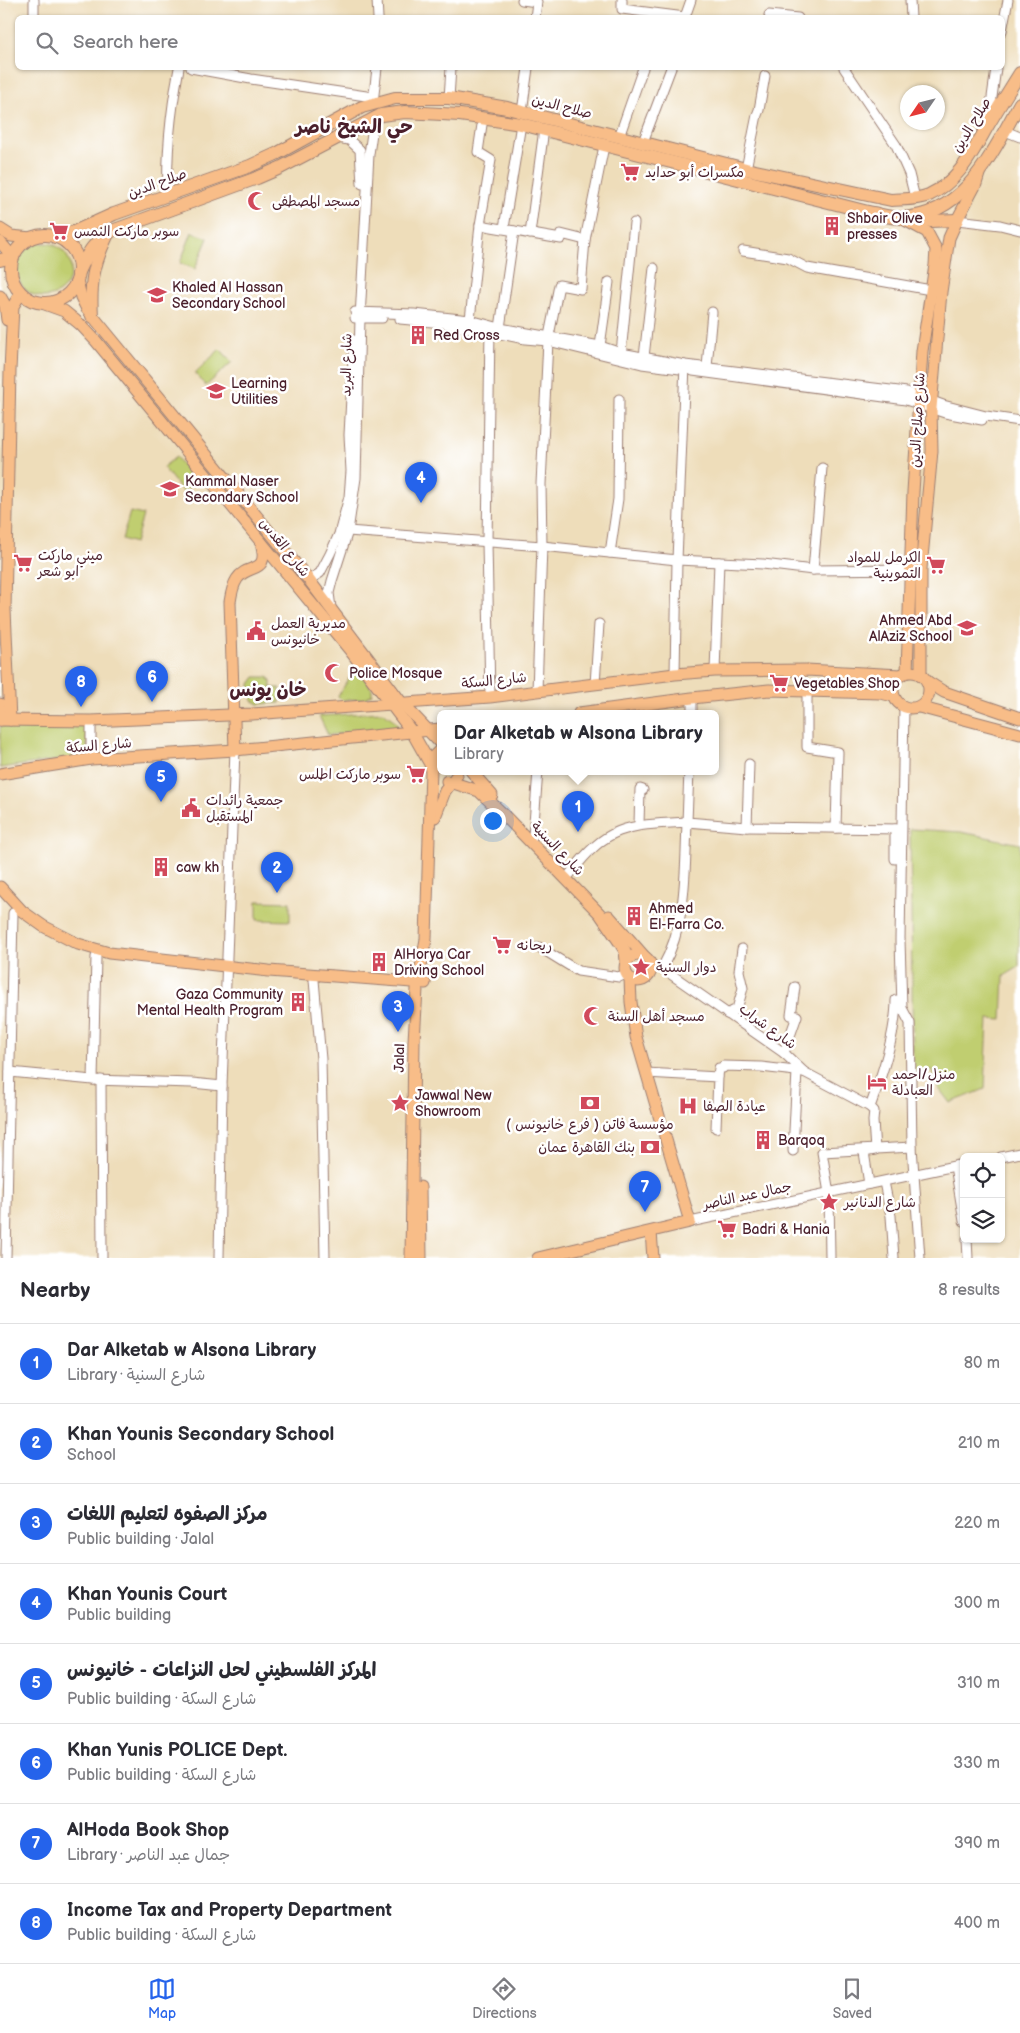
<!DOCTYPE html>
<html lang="en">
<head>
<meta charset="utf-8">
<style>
  :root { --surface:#fff; --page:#f2f2f3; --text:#2b2b33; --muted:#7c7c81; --line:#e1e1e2; --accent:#2563eb }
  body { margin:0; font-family:"Balsamiq Sans","Playpen Sans Arabic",sans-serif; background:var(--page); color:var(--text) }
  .controls { position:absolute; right:15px; bottom:15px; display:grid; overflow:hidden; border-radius:8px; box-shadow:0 1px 4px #0004 }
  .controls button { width:45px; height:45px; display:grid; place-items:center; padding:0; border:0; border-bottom:1px solid var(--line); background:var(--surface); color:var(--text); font:25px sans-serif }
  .compass { position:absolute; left:900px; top:85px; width:45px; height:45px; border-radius:50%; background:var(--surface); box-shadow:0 1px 4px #0004; rotate:235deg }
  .you { position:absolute; left:492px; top:820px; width:18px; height:18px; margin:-12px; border:4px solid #fff; border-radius:50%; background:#1a73e8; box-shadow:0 0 0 8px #1a73e833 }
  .badge { display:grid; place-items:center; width:32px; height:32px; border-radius:50%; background:var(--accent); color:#fff; font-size:16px; font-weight:700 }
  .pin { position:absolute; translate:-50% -41px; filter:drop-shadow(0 1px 2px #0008) }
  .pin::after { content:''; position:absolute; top:26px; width:18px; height:15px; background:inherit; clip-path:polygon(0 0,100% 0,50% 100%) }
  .popup { position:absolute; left:437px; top:710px; width:282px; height:65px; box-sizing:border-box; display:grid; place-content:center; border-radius:8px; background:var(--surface); filter:drop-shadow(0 1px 4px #0005); font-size:16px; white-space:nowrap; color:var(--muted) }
  .popup b { font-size:19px; color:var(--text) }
  .popup::after { content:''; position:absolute; left:50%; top:100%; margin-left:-10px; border:10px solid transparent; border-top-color:var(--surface) }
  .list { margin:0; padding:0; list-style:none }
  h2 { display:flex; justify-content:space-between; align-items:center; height:65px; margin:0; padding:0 20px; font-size:21px }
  h2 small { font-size:16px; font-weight:400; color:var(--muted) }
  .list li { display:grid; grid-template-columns:32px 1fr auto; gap:15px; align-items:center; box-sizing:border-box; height:80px; padding:0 20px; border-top:1px solid var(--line) }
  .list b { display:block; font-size:19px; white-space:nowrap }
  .list p { margin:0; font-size:16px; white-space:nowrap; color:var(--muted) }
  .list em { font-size:16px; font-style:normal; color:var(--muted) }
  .icon { flex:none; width:28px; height:28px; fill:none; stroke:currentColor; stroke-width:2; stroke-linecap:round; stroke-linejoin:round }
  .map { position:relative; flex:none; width:1020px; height:1258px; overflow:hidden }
  .search { position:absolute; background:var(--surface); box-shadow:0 1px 4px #0004; left:15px; right:15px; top:15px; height:55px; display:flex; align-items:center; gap:12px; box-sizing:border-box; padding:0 18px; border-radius:8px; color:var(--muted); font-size:19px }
  .sheet { height:705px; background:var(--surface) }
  nav { display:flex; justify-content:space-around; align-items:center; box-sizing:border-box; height:70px; border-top:1px solid var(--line); background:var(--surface); font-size:14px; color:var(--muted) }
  nav a { display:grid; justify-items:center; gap:2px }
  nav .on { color:var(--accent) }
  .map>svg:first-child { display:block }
  .green { fill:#c0ce70; stroke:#85764e }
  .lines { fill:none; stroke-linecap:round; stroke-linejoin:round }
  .minor-casing { stroke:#9c7e72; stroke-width:11 }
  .major-casing { stroke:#9c7e72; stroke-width:13 }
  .highway-casing { stroke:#9c7e72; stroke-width:14 }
  .minor { stroke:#fff; stroke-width:9 }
  .major { stroke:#f8bd88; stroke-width:11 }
  .highway { stroke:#f8bd88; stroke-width:12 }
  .labels { text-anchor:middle; stroke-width:5; stroke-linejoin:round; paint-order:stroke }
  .street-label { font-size:14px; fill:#4a1f2b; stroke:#fff }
  .poi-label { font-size:14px; fill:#4a1f2b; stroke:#fff; text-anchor:start }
  .district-label { font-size:19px; font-weight:bold; fill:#4a1f2b; stroke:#fff }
</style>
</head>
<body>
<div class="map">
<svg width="1020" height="1258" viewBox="0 0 1020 1258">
  <rect width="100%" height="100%" fill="#fff"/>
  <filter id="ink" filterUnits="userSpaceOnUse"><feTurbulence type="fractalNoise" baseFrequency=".02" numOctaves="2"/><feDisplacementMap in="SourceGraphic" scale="10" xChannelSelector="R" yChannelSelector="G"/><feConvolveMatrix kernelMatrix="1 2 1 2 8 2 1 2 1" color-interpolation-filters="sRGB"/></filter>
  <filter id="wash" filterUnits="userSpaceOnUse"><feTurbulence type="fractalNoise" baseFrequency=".0096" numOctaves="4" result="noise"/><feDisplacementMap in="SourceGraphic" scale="20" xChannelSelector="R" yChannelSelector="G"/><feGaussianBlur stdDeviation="1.12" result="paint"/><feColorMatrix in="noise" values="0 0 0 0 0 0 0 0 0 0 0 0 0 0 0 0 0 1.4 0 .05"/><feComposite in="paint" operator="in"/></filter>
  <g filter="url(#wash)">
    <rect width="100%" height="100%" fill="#eeddba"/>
    <g class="green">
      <path d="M192 232 208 238 195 269 180 263Z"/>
      <circle cx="44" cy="270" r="27"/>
      <path d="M220 349 232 362 206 386 195 373Z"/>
      <path d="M176 457 196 482 183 492 163 467Z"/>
      <path d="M130 512 143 515 135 543 122 539Z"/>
      <path d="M356 667 372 689V694L364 699 342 700 338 696Z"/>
      <path d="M255 677H269V680L271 681V688H280V703L259 704 252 700 250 684Z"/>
      <path d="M382 712C389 716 397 721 399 729L328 735 319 716Z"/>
      <path d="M86 724 88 756 0 768V726Z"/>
      <path d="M910 829 961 832 1020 844 1019 967 1004 976 1002 1020 988 1019 985 1089 950 1103 934 1082 933 1070 913 1071Z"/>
      <path d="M257 901 290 902V921L257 920Z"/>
    </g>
  </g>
  <g filter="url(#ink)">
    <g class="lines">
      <g class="minor-casing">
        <g id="minor">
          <path d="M377 0 378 18"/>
          <path d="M522 0 537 2 535 18"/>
          <path d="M622 0V9L685 17 691 0"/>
          <path d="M910 0 911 18"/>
          <path d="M769 15 798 18"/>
          <path d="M34 18V0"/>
          <path d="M1002 31 1008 0"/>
          <path d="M191 68 251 79 373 97"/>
          <path d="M844 68 896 145 909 174 915 198"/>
          <path d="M449 98 451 68"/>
          <path d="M373 103 377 68"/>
          <path d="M522 112 528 68"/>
          <path d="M989 119 996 68"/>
          <path d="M1005 131 1020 137"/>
          <path d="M619 137 643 68"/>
          <path d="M337 138 349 140 360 150 362 184"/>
          <path d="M643 142 671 68"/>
          <path d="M746 169 757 115 759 110 765 76"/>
          <path d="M168 195C166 151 171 110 179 68"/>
          <path d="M957 220 1000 225 1020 230"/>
          <path d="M480 225 561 239V234L585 240"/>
          <path d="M504 228 521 124"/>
          <path d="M530 234 544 129"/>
          <path d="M743 251 788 258 807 268 931 290"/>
          <path d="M355 312 414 314 470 320 500 328 600 346 621 353 685 365 907 392 943 405 986 416 1020 421"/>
          <path d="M355 318H382"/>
          <path d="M400 319 443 323 525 339 548 341 642 364 680 369"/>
          <path d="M470 320 480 225 491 160 478 152 483 118"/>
          <path d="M490 328 487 542 490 697"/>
          <path d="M500 328 514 231"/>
          <path d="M600 346 609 282"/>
          <path d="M621 353 634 223"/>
          <path d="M644 357 654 268"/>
          <path d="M707 367 712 312"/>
          <path d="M693 371 906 400 945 413 982 420"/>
          <path d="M348 531 542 546 677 560 763 564 813 570 916 569"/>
          <path d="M610 553 618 499 619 399"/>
          <path d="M813 570 822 468"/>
          <path d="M309 580 320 573 330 554 339 534 349 497 351 471 349 435 354 340"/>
          <path d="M331 608 329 593 332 581 348 531 356 478 360 318 369 154 374 119"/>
          <path d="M715 671 719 562"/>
          <path d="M675 674 677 560 685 365"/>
          <path d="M595 684 599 624"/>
          <path d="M537 691 542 546 541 484 548 341 559 285 581 289 585 240 604 146"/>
          <path d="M807 691V747L838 752 836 828"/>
          <path d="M904 707 900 940 902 1008 910 1023 912 1147 920 1258"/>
          <path d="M692 713V698"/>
          <path d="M91 721V759"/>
          <path d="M689 771 687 822 747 827 900 829"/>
          <path d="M639 824 640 789 643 790"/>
          <path d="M747 827 749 764"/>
          <path d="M895 829V859"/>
          <path d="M533 836 538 771"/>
          <path d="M570 874C607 825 628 825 687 822 685 872 687 924 662 968"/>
          <path d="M539 947 578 971 619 977 626 974"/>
          <path d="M651 966 662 968 784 1053 804 1072 870 1107"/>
          <path d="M314 980 321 1059 325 1258"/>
          <path d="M727 1014 737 1009 743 988 739 971 742 949"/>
          <path d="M784 1053 797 1016 791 1015 795 987"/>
          <path d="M10 1072 93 1080 192 1083 222 1086"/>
          <path d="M646 1073 718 1077 716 1128"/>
          <path d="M718 1077 719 1068H723V1066L761 1067 804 1072"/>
          <path d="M93 1080 96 957"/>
          <path d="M101 1080 102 1258"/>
          <path d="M793 1151 797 1071"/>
          <path d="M1001 1157 1020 1153"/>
          <path d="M955 1166 964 1221"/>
          <path d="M884 1182 891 1216 894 1258"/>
          <path d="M869 1184 864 1152 875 1150 873 1121 874 1111 870 1107C882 1075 896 1034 896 1000"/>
          <path d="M690 1222 964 1164"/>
          <path d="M967 1239 968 1258"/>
          <path d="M6 1258 13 913"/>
          <path d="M219 1258 222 1086 235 750"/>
          <path d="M830 1258 829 1193 822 1152 912 1147"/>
        </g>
      </g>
      <g class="major-casing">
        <g id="major">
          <path d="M901 218 927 232 936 249 935 265 922 351 913 492 907 672"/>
          <path d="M0 229 11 236 31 238"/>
          <path d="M0 242 13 257"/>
          <path d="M77 280 81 297 87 309 309 580 401 702 440 743"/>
          <path d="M0 296 5 305 7 320"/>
          <path d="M39 302 64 311 81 325 96 341 349 649 412 732 430 764"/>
          <circle cx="911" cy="690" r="18"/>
          <path d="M921 675V569L932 451 931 408 941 292 949 238 957 220 976 184 979 174"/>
          <path d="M928 682 944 692 1020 718"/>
          <path d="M0 704V720"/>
          <path d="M919 707 1020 734"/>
          <path d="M579 713 692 698 769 690 880 693 894 696"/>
          <path d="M0 720 91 721 252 714 490 697 675 674 715 671 806 670 901 675"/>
          <path d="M10 720 5 610 10 371 13 306 21 293"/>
          <path d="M235 750 230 602C231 595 233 585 237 579 248 562 270 576 261 542"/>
          <path d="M431 769V759L440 750"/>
          <path d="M471 771 492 795"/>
          <path d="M0 774 91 759 235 750 440 729"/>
          <path d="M447 781 479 791 503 814 600 914 620 943 625 951 626 961"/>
          <path d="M435 817 445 791 457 775"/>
          <path d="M0 887 22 911 43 926 78 944 109 953 269 971 425 983"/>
          <path d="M609 916 644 956"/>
          <circle cx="638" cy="968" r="13"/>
          <path d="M420 1187 421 1258"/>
          <path d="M651 1232 653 1258"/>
          <path d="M411 1258 414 1041 417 989 426 939 431 769"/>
          <path d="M538 1258 690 1222 636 1037 631 1002 630 979"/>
        </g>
      </g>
      <g class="highway-casing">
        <g id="highway">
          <path d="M917 218 930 221 957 220"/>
          <circle cx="45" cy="269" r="34"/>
          <path d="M55 237 74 232 114 214 250 166 278 153 362 107 395 98H449L507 108 746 169 891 200C904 199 917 200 929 195 960 181 974 149 990 122 1000 105 1010 89 1020 73"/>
          <path d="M0 260 13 257"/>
          <path d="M78 274C88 253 92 243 112 231L257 178 280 168 381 115 405 112 460 115 521 124 868 212C879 214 890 218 902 218 966 215 993 151 1020 103"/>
          <path d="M92 316C90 284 93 265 107 236"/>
        </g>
      </g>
      <use href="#minor" class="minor"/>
      <use href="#major" class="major"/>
      <use href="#highway" class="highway"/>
    </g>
  </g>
  <defs>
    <g id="supermarket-bare" transform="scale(1.5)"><path d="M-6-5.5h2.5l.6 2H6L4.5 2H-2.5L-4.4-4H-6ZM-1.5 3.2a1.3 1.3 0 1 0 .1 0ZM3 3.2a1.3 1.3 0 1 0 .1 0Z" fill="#d1495b" stroke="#fff" stroke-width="2.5" paint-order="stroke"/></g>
    <g id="mosque-bare" transform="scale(1.5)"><path d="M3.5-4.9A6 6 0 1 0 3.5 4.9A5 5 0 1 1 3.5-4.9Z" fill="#d1495b" stroke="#fff" stroke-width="2.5" paint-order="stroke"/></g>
    <g id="building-bare" transform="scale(1.5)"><path d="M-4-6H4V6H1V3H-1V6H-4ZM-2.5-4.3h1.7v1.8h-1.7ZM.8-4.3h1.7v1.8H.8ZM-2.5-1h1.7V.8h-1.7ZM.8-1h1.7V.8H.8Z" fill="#d1495b" stroke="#fff" stroke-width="2.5" paint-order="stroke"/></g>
    <g id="school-bare" transform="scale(1.5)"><path d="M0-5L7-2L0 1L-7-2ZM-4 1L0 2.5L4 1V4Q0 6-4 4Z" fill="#d1495b" stroke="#fff" stroke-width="2.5" paint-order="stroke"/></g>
    <g id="civic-bare" transform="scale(1.5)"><path d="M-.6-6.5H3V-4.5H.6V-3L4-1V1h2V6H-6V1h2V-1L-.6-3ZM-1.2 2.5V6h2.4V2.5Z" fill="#d1495b" stroke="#fff" stroke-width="2.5" paint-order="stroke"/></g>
    <g id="sight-bare" transform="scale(1.5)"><path d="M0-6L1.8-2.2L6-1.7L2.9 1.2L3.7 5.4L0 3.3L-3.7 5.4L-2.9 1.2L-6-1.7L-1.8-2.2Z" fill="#d1495b" stroke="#fff" stroke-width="2.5" paint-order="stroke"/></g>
    <g id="hotel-bare" transform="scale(1.5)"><path d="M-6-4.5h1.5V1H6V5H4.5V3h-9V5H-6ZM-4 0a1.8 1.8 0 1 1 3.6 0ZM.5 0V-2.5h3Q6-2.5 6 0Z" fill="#d1495b" stroke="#fff" stroke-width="2.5" paint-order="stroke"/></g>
    <g id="bank-bare" transform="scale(1.5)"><path d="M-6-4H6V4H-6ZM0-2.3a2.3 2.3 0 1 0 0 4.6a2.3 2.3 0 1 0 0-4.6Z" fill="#d1495b" stroke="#fff" stroke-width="2.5" paint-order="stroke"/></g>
    <g id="hospital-bare" transform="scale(1.5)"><path d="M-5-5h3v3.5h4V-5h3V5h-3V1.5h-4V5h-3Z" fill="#d1495b" stroke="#fff" stroke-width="2.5" paint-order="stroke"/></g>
  </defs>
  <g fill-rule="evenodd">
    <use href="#supermarket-bare" x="630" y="172"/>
    <use href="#mosque-bare" x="257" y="201"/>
    <use href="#building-bare" x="832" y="226"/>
    <use href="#supermarket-bare" x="59" y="231"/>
    <use href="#school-bare" x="157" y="295"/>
    <use href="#building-bare" x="418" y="335"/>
    <use href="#school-bare" x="216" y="391"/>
    <use href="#school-bare" x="170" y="489"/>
    <use href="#supermarket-bare" x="23" y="563"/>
    <use href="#supermarket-bare" x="936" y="565"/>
    <use href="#school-bare" x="967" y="628"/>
    <use href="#civic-bare" x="256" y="631"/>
    <use href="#mosque-bare" x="334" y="673"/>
    <use href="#supermarket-bare" x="779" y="683"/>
    <use href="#supermarket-bare" x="416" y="774"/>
    <use href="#civic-bare" x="191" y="808"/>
    <use href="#building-bare" x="161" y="867"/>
    <use href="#building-bare" x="634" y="916"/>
    <use href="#supermarket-bare" x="502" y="945"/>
    <use href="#building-bare" x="379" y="962"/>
    <use href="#sight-bare" x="641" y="967"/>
    <use href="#building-bare" x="298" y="1002"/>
    <use href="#mosque-bare" x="593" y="1016"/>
    <use href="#hotel-bare" x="877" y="1082"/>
    <use href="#sight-bare" x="400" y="1103"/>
    <use href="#bank-bare" x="590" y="1103"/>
    <use href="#hospital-bare" x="688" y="1106"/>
    <use href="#building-bare" x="763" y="1140"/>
    <use href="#bank-bare" x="650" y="1147"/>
    <use href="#sight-bare" x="829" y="1202"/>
    <use href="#supermarket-bare" x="727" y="1229"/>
  </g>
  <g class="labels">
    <g class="street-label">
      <text transform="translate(562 106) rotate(14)" y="5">صلاح الدين</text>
      <text transform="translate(971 125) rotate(-59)" y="5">صلاح الدين</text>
      <text transform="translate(157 183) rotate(-20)" y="5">صلاح الدين</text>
      <text transform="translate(346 365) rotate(-89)" y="5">شارع البريد</text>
      <text transform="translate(917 420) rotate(-87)" y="5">شارع صلاح الدين</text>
      <text transform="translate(285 547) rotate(51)" y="5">شارع القدس</text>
      <text transform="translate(494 680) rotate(-6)" y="5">شارع السكة</text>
      <text transform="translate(99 745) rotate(-5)" y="5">شارع السكة</text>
      <text transform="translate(558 848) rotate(46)" y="5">شارع السنية</text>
      <text transform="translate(768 1026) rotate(36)" y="5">شارع شراب</text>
      <text transform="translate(399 1058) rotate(-89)" y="5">Jalal</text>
      <text transform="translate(747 1195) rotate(-12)" y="5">جمال عبد الناصر</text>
    </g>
    <g class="poi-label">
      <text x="645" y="177">مكسرات أبو حدايد</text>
      <text x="272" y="206">مسجد المصطفى</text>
      <text x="847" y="223">Shbair Olive<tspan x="847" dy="16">presses</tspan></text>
      <text x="74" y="236">سوبر ماركت النمس</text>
      <text x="172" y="292">Khaled Al Hassan<tspan x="172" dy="16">Secondary School</tspan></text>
      <text x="433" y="340">Red Cross</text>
      <text x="231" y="388">Learning<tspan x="231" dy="16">Utilities</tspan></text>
      <text x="185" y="486">Kammal Naser<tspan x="185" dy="16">Secondary School</tspan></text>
      <text x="38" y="560">ميني ماركت<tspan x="38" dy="16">ابو شعر</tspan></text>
      <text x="921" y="562" text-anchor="end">الكرمل للمواد<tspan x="921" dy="16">التموينية</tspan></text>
      <text x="952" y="625" text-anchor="end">Ahmed Abd<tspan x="952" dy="16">AlAziz School</tspan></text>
      <text x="271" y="628">مديرية العمل<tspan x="271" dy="16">خانيونس</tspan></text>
      <text x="349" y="678">Police Mosque</text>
      <text x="794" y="688">Vegetables Shop</text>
      <text x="401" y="779" text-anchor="end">سوبر ماركت اطلس</text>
      <text x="206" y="805">جمعية رائدات<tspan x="206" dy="16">المستقبل</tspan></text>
      <text x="176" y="872">caw kh</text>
      <text x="649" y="913">Ahmed<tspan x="649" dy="16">El-Farra Co.</tspan></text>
      <text x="517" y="950">ريحانه</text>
      <text x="394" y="959">AlHorya Car<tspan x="394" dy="16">Driving School</tspan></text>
      <text x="656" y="972">دوار السنية</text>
      <text x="283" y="999" text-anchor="end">Gaza Community<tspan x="283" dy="16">Mental Health Program</tspan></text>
      <text x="608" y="1021">مسجد أهل السنة</text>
      <text x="892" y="1079">منزل/احمد<tspan x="892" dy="16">العبادلة</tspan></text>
      <text x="415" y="1100">Jawwal New<tspan x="415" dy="16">Showroom</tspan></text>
      <text x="703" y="1111">عيادة الصفا</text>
      <text x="590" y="1129" text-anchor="middle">مؤسسة فاتن ( فرع خانيونس )</text>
      <text x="778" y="1145">Barqoq</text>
      <text x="635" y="1152" text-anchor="end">بنك القاهرة عمان</text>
      <text x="844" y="1207">شارع الدنانير</text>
      <text x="742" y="1234">Badri &amp; Hania</text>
    </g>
    <g class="district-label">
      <text x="354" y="133">حي الشيخ ناصر</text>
      <text x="268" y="696">خان يونس</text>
    </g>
  </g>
</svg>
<div class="controls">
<button><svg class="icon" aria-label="locate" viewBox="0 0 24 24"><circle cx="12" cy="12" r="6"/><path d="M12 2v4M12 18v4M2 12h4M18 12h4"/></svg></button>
<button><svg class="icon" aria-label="layers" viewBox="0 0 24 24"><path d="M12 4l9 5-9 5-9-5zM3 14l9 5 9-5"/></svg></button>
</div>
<svg class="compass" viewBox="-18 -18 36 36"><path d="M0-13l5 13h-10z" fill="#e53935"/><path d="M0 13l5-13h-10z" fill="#7c7c81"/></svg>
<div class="you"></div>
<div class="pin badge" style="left:578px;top:832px">1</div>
<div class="popup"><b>Dar Alketab w Alsona Library</b>Library</div>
<div class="pin badge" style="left:277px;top:893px">2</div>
<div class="pin badge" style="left:398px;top:1032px">3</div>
<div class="pin badge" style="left:421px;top:503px">4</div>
<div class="pin badge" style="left:161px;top:802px">5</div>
<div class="pin badge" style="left:152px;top:702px">6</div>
<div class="pin badge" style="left:645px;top:1212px">7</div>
<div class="pin badge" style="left:81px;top:707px">8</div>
<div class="search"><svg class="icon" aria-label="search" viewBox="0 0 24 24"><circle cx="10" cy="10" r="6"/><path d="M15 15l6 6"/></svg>Search here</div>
</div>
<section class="sheet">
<h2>Nearby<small>8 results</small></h2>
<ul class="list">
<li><span class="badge">1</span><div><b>Dar Alketab w Alsona Library</b><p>Library · شارع السنية</p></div><em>80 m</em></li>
<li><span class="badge">2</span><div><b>Khan Younis Secondary School</b><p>School</p></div><em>210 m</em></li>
<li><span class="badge">3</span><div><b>مركز الصفوه لتعليم اللغات</b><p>Public building · Jalal</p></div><em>220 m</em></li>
<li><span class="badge">4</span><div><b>Khan Younis Court</b><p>Public building</p></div><em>300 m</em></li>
<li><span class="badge">5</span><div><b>المركز الفلسطيني لحل النزاعات - خانيونس</b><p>Public building · شارع السكة</p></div><em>310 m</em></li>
<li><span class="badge">6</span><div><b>Khan Yunis POLICE Dept.</b><p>Public building · شارع السكة</p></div><em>330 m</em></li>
<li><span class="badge">7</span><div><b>AlHoda Book Shop</b><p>Library · جمال عبد الناصر</p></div><em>390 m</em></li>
<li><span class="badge">8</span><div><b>Income Tax and Property Department</b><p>Public building · شارع السكة</p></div><em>400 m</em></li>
</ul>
</section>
<nav>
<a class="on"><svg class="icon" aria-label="map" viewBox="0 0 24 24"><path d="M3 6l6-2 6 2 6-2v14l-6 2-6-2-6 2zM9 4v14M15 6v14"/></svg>Map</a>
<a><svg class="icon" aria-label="directions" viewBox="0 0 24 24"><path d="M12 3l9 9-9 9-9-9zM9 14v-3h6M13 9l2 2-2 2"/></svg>Directions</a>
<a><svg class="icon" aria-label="saved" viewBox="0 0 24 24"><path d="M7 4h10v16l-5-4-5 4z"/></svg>Saved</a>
</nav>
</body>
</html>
